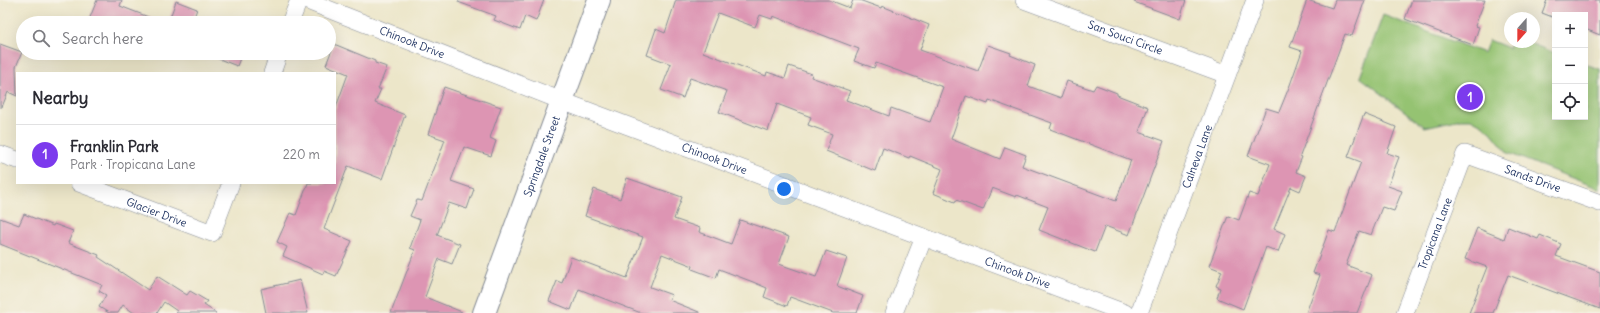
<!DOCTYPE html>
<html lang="en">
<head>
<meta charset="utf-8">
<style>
  :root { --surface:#fff; --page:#f2f2f3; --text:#2b2b33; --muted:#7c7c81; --line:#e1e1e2; --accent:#7c3aed }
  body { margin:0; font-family:Delius,sans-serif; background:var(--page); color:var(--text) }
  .controls { position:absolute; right:12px; top:12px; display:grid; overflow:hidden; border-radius:0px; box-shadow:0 4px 16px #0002 }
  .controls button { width:36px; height:36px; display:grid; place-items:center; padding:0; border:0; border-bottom:1px solid var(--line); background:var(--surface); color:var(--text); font:20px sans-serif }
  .compass { position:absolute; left:1504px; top:12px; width:36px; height:36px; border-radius:50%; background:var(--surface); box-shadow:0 4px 16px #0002; rotate:201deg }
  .you { position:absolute; left:784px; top:189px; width:14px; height:14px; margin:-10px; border:3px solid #fff; border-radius:50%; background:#1a73e8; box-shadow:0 0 0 6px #1a73e833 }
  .badge { display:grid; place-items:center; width:26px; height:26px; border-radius:50%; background:var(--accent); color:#fff; font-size:13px; font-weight:700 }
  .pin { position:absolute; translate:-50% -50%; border:2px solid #fff; box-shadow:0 1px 4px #0006 }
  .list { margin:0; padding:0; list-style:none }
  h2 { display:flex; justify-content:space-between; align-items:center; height:52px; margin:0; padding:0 16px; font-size:17px }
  h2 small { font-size:13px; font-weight:400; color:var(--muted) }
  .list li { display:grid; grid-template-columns:26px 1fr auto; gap:12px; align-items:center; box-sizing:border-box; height:60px; padding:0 16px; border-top:1px solid var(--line) }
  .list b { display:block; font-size:15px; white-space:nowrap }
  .list p { margin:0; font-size:13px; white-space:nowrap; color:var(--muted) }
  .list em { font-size:13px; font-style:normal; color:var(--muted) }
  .icon { flex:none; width:22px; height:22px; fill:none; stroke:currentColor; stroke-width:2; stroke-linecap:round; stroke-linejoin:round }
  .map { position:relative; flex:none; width:1600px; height:313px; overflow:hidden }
  .search { position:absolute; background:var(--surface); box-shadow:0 4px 16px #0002; left:16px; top:16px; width:320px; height:44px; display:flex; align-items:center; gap:10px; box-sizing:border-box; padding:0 14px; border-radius:22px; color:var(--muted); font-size:15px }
  .panel { position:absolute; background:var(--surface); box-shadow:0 4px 16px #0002; left:16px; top:72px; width:320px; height:112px; border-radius:0px }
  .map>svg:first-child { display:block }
  .green { fill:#95c372; stroke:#587968 }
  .building { fill:#dd95b3; fill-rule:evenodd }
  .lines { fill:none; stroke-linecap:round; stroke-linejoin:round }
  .street-casing { stroke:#848a94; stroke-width:18 }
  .secondary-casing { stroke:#848a94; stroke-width:24 }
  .street { stroke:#fff; stroke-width:17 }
  .secondary { stroke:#fff; stroke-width:22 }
  .labels { text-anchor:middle; stroke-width:3; stroke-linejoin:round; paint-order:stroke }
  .street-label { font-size:11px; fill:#1b2f5e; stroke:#f7f3e8 }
</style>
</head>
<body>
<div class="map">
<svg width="1600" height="313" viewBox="0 0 1600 313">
  <rect width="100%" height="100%" fill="#f7f3e8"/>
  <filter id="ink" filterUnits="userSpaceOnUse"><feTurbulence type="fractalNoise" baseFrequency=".025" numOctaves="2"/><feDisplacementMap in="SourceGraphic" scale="8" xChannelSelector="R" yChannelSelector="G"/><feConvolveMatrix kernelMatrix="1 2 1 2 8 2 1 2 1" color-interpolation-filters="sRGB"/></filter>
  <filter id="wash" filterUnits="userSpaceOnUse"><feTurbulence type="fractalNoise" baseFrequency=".012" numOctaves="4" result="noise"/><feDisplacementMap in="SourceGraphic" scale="16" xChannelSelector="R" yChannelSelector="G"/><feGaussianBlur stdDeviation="0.9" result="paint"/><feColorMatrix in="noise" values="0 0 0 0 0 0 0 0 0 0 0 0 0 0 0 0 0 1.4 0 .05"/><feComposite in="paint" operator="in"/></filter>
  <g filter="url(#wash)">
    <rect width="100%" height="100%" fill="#ece6c9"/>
    <path class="green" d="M1383 15 1484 53 1489 40 1509 48 1512 42H1527L1555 53V117H1585V64L1600 69V189L1508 153 1491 132 1482 125 1471 119H1461L1425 127 1360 77Z"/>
    <g id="blocks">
      <g class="building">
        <path d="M97 0H122L120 6 164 23H97L89 20Z"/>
        <path d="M459 0H544L536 21 525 16 520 30 494 20 496 16 458 2Z"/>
        <path d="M676 0H829L850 8 853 0H859L881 8 882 6 929 25 920 50 953 62 978 71 988 45 1011 53 1010 55 1035 65 1028 86 1061 98 1067 81 1093 90 1096 85 1117 93V95L1148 107 1139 132 1164 141 1129 235 1105 226 1095 252 1039 230 1048 207 1017 195 1016 197 992 188 983 210 956 200 955 202 933 193 942 169 910 156 909 158 883 148 875 171 826 151 832 134 808 125 811 117 777 104 768 131 719 112 727 91 690 78 683 98 661 90 671 64 647 55 656 29 665 33ZM718 13 755 27 760 15 772 19 773 16 859 49 854 61 874 68 876 63 943 87 930 122 891 108 889 116 846 100 850 91 811 77 812 74 789 66 785 78 767 72 766 76 703 52ZM966 96 988 104 989 100 1052 123 1050 129 1131 160 1116 201 1022 166 1026 155 1005 147 1000 159 951 139Z"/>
        <path d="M1134 0H1186L1180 19 1134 2Z"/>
        <path d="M1307 0 1332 8 1335 0H1365L1352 36 1345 34 1300 156 1302 157 1296 172 1306 176 1300 191 1291 187 1274 229 1285 234 1278 252 1266 247 1243 309 1217 298 1220 288 1216 286 1222 271 1209 266 1228 216 1239 220 1249 193 1258 196 1270 164 1248 156 1266 108 1279 112 1290 85 1302 51 1290 47Z"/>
        <path d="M1412 0H1485L1475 26 1479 27 1473 45 1405 19Z"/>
        <path d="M1547 0H1600V35L1585 29V15H1555V18L1542 13Z"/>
        <path d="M176 1 197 9 193 20 202 23H168Z"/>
        <path d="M0 44 22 52 16 67 17 96 8 92 2 107H0Z"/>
        <path d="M334 44 375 61V63L387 67 378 89H381L375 103 405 115 382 179 348 166 324 229 352 241 336 276 324 271 323 274 283 256 287 247 277 242 290 213 296 215 308 183H335V110L348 74 326 65Z"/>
        <path d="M204 53H242L237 66Z"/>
        <path d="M444 87 501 107 490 138 496 141 491 156 464 147 451 181 474 189 467 209 449 203 437 235 460 244 452 264 439 259 425 297 462 312V313H391L415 250 410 248 420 220 410 216 417 200 422 201 445 140 428 134Z"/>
        <path d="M1364 114 1396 127 1387 153 1399 157 1388 186 1402 191 1394 211 1382 207 1371 235 1359 231 1346 265 1372 275 1357 313H1306L1320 275 1313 273 1329 230 1335 232 1361 162 1348 157Z"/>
        <path d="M627 178 682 197 674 219 700 228 699 232 731 244 740 220 789 237 779 264 816 277 826 251 847 258 837 286 863 296 857 313H833L790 297 787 306 764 297 767 288 753 282 719 269 716 278 692 269 693 266 662 254 650 287 672 295 669 300 699 312V313H641L579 289 571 310 549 301 557 281 562 283 571 257 627 278 643 237 585 216 594 189 620 199Z"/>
        <path d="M24 214 53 226 54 224 73 231 68 243 99 255 98 257 148 290 157 276 187 295 190 291 207 301 204 305 216 313H176L177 311 164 302 157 313H134L123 305 118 313H109L99 307 106 295 99 291 102 285 0 244V218L19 225Z"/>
        <path d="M1508 227 1538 239 1540 235 1561 244 1556 256 1600 272V309L1508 275 1493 313H1469L1487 267 1465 259 1477 228 1504 239Z"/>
        <path d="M300 280 308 313H266L261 289Z"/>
      </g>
    </g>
  </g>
  <g filter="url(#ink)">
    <use href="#blocks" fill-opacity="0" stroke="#848a94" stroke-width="1"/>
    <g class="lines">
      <g class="street-casing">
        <g id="street">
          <path id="s1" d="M305 0 562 101 1125 313"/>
          <path id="s2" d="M1024 0 1227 75"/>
          <path d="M290 23 299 0"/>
          <path d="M272 73 279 53"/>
          <path d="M0 154 17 160"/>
          <path id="s3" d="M79 183 212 233 231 183"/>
          <path d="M894 313 924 237"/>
          <path id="s4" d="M1139 313 1255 0"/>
          <path id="s5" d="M1405 313 1465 154 1600 203"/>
        </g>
      </g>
      <g class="secondary-casing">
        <g id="secondary">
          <path id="s6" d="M484 313 599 0"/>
        </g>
      </g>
      <use href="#street" class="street"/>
      <use href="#secondary" class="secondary"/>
    </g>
  </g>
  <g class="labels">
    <g class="street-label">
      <text dy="4" stroke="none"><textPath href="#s2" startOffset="108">San Souci Circle</textPath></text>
      <text dy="4" stroke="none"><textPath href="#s1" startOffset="115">Chinook Drive</textPath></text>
      <text dy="4" stroke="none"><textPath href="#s4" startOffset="167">Calneva Lane</textPath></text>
      <text dy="4" stroke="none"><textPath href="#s6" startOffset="167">Springdale Street</textPath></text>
      <text dy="4" stroke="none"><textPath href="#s1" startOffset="439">Chinook Drive</textPath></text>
      <text dy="4" stroke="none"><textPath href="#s5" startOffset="242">Sands Drive</textPath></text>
      <text dy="4" stroke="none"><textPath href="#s3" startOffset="83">Glacier Drive</textPath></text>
      <text dy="4" stroke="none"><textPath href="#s5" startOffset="85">Tropicana Lane</textPath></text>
      <text dy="4" stroke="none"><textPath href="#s1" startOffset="763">Chinook Drive</textPath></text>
    </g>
  </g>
</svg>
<div class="controls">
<button>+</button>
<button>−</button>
<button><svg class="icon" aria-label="locate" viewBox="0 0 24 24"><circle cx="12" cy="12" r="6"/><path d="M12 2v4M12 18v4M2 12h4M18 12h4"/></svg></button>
</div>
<svg class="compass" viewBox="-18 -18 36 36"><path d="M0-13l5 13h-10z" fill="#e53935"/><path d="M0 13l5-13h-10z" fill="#7c7c81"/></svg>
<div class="you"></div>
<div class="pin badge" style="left:1470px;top:97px">1</div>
<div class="search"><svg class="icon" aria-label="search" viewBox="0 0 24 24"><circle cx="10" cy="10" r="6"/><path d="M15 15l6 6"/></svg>Search here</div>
<section class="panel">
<h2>Nearby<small></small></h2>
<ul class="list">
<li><span class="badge">1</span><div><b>Franklin Park</b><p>Park · Tropicana Lane</p></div><em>220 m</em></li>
</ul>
</section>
</div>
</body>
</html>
